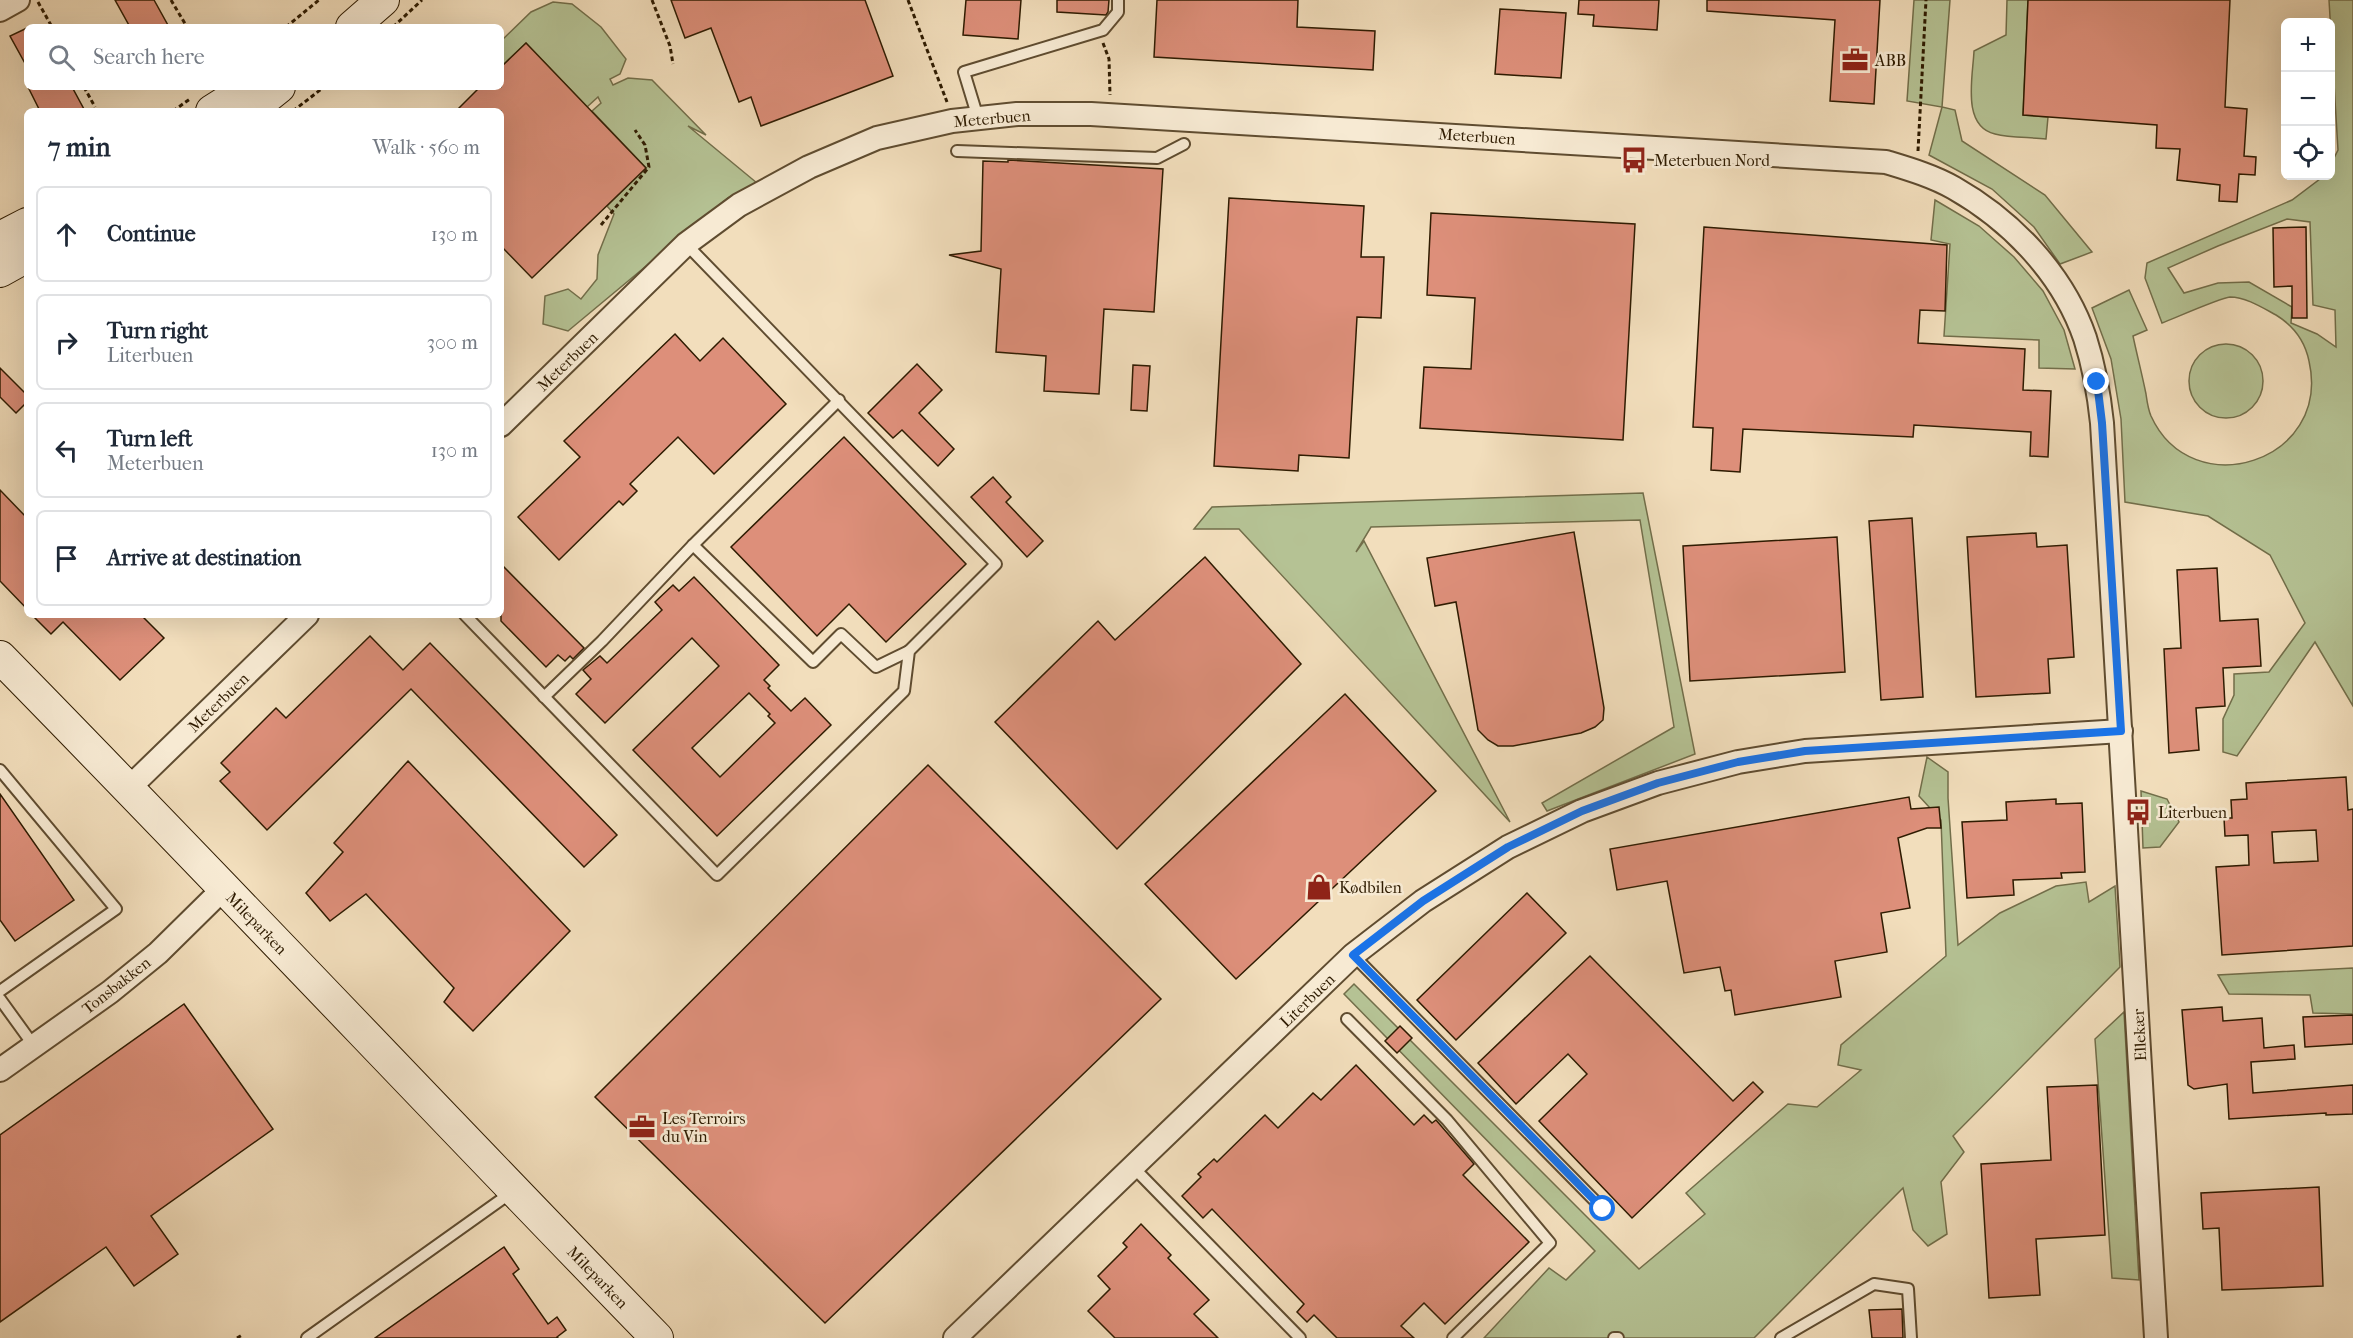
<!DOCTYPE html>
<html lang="en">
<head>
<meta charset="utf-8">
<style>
  :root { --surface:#fff; --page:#f2f2f3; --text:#1f2937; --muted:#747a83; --line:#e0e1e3 }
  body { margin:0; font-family:"IM FELL French Canon",serif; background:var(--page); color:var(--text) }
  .controls { position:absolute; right:18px; top:18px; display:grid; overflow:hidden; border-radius:9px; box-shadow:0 6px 24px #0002 }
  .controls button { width:54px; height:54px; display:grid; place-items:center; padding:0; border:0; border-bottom:2px solid var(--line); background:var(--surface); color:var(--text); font:30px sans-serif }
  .stop { position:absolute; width:18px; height:18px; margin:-14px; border:4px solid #1a73e8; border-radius:50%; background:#fff }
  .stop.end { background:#1a73e8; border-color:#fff; box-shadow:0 2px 6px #0008 }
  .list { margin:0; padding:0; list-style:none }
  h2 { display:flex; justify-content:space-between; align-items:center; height:78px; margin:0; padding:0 24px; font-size:26px }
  h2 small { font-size:20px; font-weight:400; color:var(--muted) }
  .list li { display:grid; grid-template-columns:39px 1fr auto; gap:18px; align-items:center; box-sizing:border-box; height:96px; margin:0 12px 12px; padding:0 12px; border:2px solid var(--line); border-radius:9px }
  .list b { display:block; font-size:22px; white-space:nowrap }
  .list p { margin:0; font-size:20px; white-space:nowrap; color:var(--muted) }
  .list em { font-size:20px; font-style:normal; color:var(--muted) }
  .icon { flex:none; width:33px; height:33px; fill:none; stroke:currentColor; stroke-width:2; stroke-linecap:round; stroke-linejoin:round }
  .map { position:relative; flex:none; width:2353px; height:1338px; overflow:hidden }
  .search { position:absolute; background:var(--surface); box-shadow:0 6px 24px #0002; left:24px; top:24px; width:480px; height:66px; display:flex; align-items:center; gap:15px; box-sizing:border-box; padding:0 21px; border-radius:9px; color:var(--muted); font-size:22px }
  .panel { position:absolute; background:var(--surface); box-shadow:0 6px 24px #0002; left:24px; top:108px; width:480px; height:510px; border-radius:9px }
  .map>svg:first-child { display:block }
  .green { fill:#b5c294; stroke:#726e4a; stroke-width:1.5; fill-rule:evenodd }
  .building { fill:#dd8f7a; stroke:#2e1b01; stroke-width:1.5; fill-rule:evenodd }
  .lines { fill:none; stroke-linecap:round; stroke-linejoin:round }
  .lane-casing { stroke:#5f4c30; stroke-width:14 }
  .street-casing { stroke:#5f4c30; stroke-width:26 }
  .secondary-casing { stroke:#2e1b01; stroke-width:34 }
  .path { stroke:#2e1b01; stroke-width:3; stroke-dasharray:4.5 3; stroke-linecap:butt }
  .lane { stroke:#f7ead3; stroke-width:10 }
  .street { stroke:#f7ead3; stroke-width:22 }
  .secondary { stroke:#f7ead3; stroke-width:32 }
  .route { stroke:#1a73e8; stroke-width:8 }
  .labels { text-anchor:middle; stroke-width:5; stroke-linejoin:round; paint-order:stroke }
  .poi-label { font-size:16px; fill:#2e1b01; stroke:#f7ead3; text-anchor:start }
  .street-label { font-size:16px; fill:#2e1b01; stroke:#f7ead3 }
</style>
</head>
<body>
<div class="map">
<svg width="2353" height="1338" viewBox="0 0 2353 1338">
  <rect width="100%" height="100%" fill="#f2debc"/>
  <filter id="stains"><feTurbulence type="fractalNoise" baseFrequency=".00333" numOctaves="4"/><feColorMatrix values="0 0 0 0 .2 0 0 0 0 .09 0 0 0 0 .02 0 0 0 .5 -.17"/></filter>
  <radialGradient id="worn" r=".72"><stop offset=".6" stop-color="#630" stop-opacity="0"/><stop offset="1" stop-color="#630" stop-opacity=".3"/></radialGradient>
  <g class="green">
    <path d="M1914 0H1950L1942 107 1955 110 1962 141 2045 195 2092 252 2060 264 2034 227 1992 189 1929 155 1942 107 1907 101Z"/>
    <path d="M2007 0H2028L2023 115 2048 117 2046 139C2029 137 2011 138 1995 134 1961 126 1973 76 1974 51L2006 35Z"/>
    <path d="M2329 0H2353V706L2315 642 2237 756 2223 752V719L2234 695V674L2269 672 2305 623 2270 555 2208 516 2125 502 2121 419 2111 359 2092 308 2129 290 2147 330 2133 336C2137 355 2142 374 2146 394 2147 401 2148 409 2151 416 2192 506 2332 462 2309 361 2305 341 2294 326 2276 315 2263 308 2246 297 2230 297 2220 298 2175 318 2162 323L2145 278 2147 263 2292 200 2324 176H2330L2331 164 2338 150ZM2287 219 2310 222 2313 305 2335 310 2336 347 2317 334 2291 323 2292 307 2249 282 2218 283 2184 293 2168 268 2218 246Z"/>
    <path d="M553 2 572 4 601 27 626 59 620 74 610 79 613 85 628 78 652 80 706 135 688 126 757 183 728 198 568 331 543 324 545 296 568 289 581 299 597 279 598 255 614 214 607 206 646 168 592 111 601 103 598 97 587 107 526 43 501 67V41L531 12Z"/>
    <path d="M1935 200 1979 226 2014 257 2043 291 2064 330 2075 369 2039 368V340L1944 336 1950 244 1931 240Z"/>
    <circle cx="2226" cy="381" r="37"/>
    <path d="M1643 493 1695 754 1547 811 1542 803 1674 727 1640 520 1371 527 1356 552 1364 541 1510 822 1239 529H1194L1212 507Z"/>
    <path d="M1927 757 1948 772V798L1958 945 2000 913 2056 886 2086 882 2089 902 2115 886 2120 967 1953 1136 1964 1152 1941 1182 1947 1234 1928 1246 1913 1230 1903 1188 1754 1338H1484L1549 1268 1566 1280 1595 1251 1344 994 1354 984 1639 1269 1705 1214 1686 1193 1788 1104 1817 1107 1861 1070 1838 1065 1841 1045 1946 956 1941 820 1919 796Z"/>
    <path d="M2141 791 2167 799 2179 822 2160 847 2143 848Z"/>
    <path d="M2353 968V1014L2313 1013 2310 995 2229 994 2218 975Z"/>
    <path d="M2124 1012 2139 1280 2112 1278 2095 1039Z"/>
  </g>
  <g class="building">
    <path d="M115 0H154L169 27H130Z"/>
    <path d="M671 0H865L893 76 761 126 751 97 739 102 711 28 685 38Z"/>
    <path d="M966 0H1021L1018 39 963 35Z"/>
    <path d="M1057 0H1109L1108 12 1106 15 1057 12Z"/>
    <path d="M1157 0H1298L1297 27 1375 31 1373 70 1154 57Z"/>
    <path d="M1579 0H1659L1657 30 1593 26 1594 15 1578 14Z"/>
    <path d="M1707 0H1880L1874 104 1830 101 1835 20 1707 11Z"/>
    <path d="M2028 0H2230L2225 107 2247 109 2244 156 2256 157 2255 175 2239 174 2237 202 2219 201 2220 185 2177 180 2180 149 2156 148 2157 125 2023 115Z"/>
    <path d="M1500 9 1566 13 1561 78 1495 74Z"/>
    <path d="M27 28V67L10 36Z"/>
    <path d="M526 43 646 168 532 278 501 246V111H456L480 87H501V67Z"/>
    <path d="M28 87H72L85 111H40Z"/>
    <path d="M1008 160 1163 169 1154 312 1104 309 1099 394 1044 391 1046 356 996 352 1001 269 949 255 981 251 983 161 1008 162Z"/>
    <path d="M1229 198 1364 206 1361 257H1384L1381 318 1357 317 1349 458 1299 455 1298 471 1214 466Z"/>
    <path d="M1431 213 1635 224 1623 440 1420 428 1424 367 1471 369 1475 298 1427 295Z"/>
    <path d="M1704 227 1947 245 1945 311 1920 310 1918 343 2025 349 2023 390 2051 391 2048 457 2030 456 2031 432 1914 425 1913 437 1743 429 1740 472 1711 470 1713 428 1693 427Z"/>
    <path d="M2306 227 2307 318H2292V286L2274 287 2273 228Z"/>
    <path d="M675 334 700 361 723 338 786 404 714 474 678 437 630 484 637 491 623 505 619 501 559 560 518 517 580 457 564 441Z"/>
    <path d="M917 364 942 390 919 413 954 449 938 466 902 430 893 438 868 413Z"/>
    <path d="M1133 365 1150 366 1147 411 1131 410Z"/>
    <path d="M0 368 27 395V402L16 413 0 397Z"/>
    <path d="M844 437 966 564 886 642 849 604 817 636 731 547Z"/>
    <path d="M993 477 1011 497 1006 502 1043 541 1027 557 971 497Z"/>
    <path d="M0 490 27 518V609L0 581Z"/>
    <path d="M1912 518 1923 697 1881 700 1869 521Z"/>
    <path d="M1574 532 1604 708 1603 720 1595 727 1581 733 1513 746H1498L1488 740 1478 730 1456 602 1435 606 1427 558Z"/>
    <path d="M2036 533 2037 547 2067 545 2074 657 2048 659 2050 693 1976 697 1967 537Z"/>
    <path d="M1837 537 1845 672 1690 681 1683 546Z"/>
    <path d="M1205 557 1301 664 1117 849 995 722 1098 621 1115 640Z"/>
    <path d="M501 564 584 648 573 659 570 656 565 661 558 655 546 667 501 621Z"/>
    <path d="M2217 568 2220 621 2258 619 2261 666 2223 668 2225 706 2196 708 2199 750 2169 753 2164 649 2181 648 2177 570Z"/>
    <path d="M694 577 779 665 764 680 770 686 768 688 791 711 805 698 831 725 717 836 633 750 719 666 692 638 605 723 576 694 591 679 583 670 600 656 607 663 662 610 655 602 673 585 679 591ZM749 693 770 714 768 716 775 723 720 777 692 748Z"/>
    <path d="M32 615H141L164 638 120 680 63 622 51 634Z"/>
    <path d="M370 636 403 670 430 643 617 835 584 867 411 689 267 830 220 781 230 772 221 763 276 708 286 718Z"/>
    <path d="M1345 694 1436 791 1236 979 1145 884Z"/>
    <path d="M408 761 570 931 473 1031 444 1002 454 988 366 894 330 921 306 893 343 852 334 843Z"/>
    <path d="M928 765 1161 999 825 1323 595 1097Z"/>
    <path d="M2346 777 2348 810 2353 809V946L2222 955 2216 867 2249 865 2248 835 2225 836 2224 818H2232L2231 800 2247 799 2246 783ZM2316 830 2318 861 2274 863 2272 832Z"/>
    <path d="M0 794 74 900 15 941 0 920Z"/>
    <path d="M1909 797 1911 809 1939 807 1941 828H1927L1898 838 1910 908 1881 913 1887 952 1835 961 1841 997 1735 1015 1731 990 1725 991 1720 967 1684 973 1667 881 1617 890 1610 849Z"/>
    <path d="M2056 799V804L2082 803 2085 872 2061 873 2062 878 2013 880 2014 895 1967 898 1962 822 2007 820 2006 802Z"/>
    <path d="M1527 893 1566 933 1456 1040 1417 1000Z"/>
    <path d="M1590 956 1733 1101 1753 1082 1763 1092 1632 1218 1539 1121 1587 1074 1568 1054 1516 1104 1478 1063Z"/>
    <path d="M184 1004 273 1129 151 1216 178 1254 134 1286 106 1247 0 1322V1135Z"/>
    <path d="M2222 1007 2223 1021 2262 1018 2264 1048 2294 1045 2295 1059 2251 1062 2253 1093 2353 1085V1114L2326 1115V1113L2229 1119 2227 1084 2194 1089 2188 1085 2182 1010Z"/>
    <path d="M2353 1015V1044L2305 1047 2303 1017Z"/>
    <path d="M1400 1026 1412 1038 1397 1053 1385 1041Z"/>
    <path d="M1356 1065 1414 1125 1424 1115 1432 1123 1436 1120 1474 1164 1463 1175 1529 1242 1445 1324 1424 1303 1401 1326 1414 1338H1337L1314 1315 1307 1322 1297 1312 1304 1304 1212 1209 1203 1218 1182 1196 1201 1177 1198 1174 1214 1159 1217 1162 1265 1115 1278 1128 1313 1093 1321 1100Z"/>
    <path d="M2097 1085 2105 1235 2036 1239 2040 1295 1989 1298 1981 1164 2051 1160 2047 1087Z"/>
    <path d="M2319 1187 2323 1286 2222 1290 2219 1228 2203 1229 2201 1193Z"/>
    <path d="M1141 1224 1171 1255 1168 1258 1209 1300 1194 1314 1218 1338H1115L1088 1311 1110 1289 1098 1276 1127 1247 1123 1243Z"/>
    <path d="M504 1247 519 1269 513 1274 548 1324 557 1317 566 1330 557 1337 558 1338H375Z"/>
    <path d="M1902 1309 1903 1338H1872L1869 1310Z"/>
  </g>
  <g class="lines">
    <g class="lane-casing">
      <g id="lane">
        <path d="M978 118 964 72 1103 30 1118 12V0"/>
        <path d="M957 151 1157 158 1184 144"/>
        <path d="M693 545 813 662 841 634 876 667 909 651"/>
        <path d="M465 615 717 875 904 691 909 651 996 564 686 244"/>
        <path d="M544 697 602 641 693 545 839 400"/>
        <path d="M0 770 116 909 0 991"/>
        <path d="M1353 955 1603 1209"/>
        <path d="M0 999 34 1046"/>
        <path d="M1347 1019 1447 1120 1550 1243 1453 1338"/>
        <path d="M1133 1167 1300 1338"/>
        <path d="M307 1338 512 1192"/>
        <path d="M1614 1338H1618"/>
        <path d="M1781 1338 1874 1284 1908 1289 1911 1338"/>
      </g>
    </g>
    <g class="street-casing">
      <g id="street">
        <path d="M0 10 18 0"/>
        <path d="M501 425 686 244 739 205 809 167 877 138 952 121 1017 114H1091L1886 162C1909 169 1933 176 1954 188 2012 221 2063 274 2085 338 2094 366 2099 394 2102 423L2156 1338"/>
        <path d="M129 788 307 615"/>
        <path d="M0 1070 110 992 158 953 224 888"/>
        <path d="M955 1338 1353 955 1423 901 1508 847 1582 811 1658 783 1738 762 1805 751 2121 731"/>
      </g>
    </g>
    <g class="secondary-casing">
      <g id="secondary">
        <path d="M352 27 383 0"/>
        <path d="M212 111 250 87"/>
        <path d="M249 111 279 87"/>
        <path d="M0 238 27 224"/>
        <path d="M0 271 27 256"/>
        <path d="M0 657C221 882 437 1112 657 1338"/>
      </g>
    </g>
    <g class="path">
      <path d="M171 0 187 27"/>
      <path d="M652 0 670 46 673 64"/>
      <path d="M908 0 947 102"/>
      <path d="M38 2 52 27"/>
      <path d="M286 27 319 0"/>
      <path d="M393 27 422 0"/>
      <path d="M1103 43 1109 59 1110 95"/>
      <path d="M84 87 95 107"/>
      <path d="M173 111 190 99"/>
      <path d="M293 111 324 87"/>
      <path d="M1918 151 1926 0"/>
      <path d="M601 225 649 167 645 145 635 130"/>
      <path d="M237 1338 242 1335"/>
    </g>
    <use href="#lane" class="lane"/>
    <use href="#street" class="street"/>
    <use href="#secondary" class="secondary"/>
  </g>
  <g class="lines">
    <path class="route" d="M1603 1209 1353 955 1423 901 1508 847 1582 811 1658 783 1738 762 1805 751 2121 731 2102 423 2097 382"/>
  </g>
  <defs>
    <g id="office-bare" transform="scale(2.07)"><path d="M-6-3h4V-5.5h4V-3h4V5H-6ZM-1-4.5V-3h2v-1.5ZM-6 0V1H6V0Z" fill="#8f2418" stroke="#f7ead3" stroke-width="2.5" paint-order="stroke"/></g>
    <g id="bus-bare" transform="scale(2.07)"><path d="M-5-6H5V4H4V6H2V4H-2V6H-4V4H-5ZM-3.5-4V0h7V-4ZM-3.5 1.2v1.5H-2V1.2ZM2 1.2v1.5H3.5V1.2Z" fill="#8f2418" stroke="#f7ead3" stroke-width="2.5" paint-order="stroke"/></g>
    <g id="shop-bare" transform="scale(2.07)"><path d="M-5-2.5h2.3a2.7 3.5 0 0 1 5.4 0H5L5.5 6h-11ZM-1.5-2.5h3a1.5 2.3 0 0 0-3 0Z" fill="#8f2418" stroke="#f7ead3" stroke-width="2.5" paint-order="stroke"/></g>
  </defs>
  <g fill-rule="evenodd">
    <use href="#office-bare" x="1855" y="60"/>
    <use href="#bus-bare" x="1634" y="160"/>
    <use href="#bus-bare" x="2138" y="812"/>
    <use href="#shop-bare" x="1319" y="887"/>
    <use href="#office-bare" x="642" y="1127"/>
  </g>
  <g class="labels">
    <g class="poi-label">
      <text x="1875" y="66">ABB</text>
      <text x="1654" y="166">Meterbuen Nord</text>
      <text x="2158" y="818">Literbuen</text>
      <text x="1339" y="893">Kødbilen</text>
      <text x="662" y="1124">Les Terroirs<tspan x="662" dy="18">du Vin</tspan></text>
    </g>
    <g class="street-label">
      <text transform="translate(992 118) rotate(-5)" y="6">Meterbuen</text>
      <text transform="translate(1477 136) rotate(4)" y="6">Meterbuen</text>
      <text transform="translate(567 361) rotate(-44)" y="6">Meterbuen</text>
      <text transform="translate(218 702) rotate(-44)" y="6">Meterbuen</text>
      <text transform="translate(257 923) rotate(46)" y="6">Mileparken</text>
      <text transform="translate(116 985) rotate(-38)" y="6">Tonsbakken</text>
      <text transform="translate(1307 1000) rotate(-44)" y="6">Literbuen</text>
      <text transform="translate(2139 1035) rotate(-93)" y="6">Ellekær</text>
      <text transform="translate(598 1277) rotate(46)" y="6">Mileparken</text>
    </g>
  </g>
  <rect width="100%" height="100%" filter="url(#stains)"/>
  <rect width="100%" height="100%" fill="url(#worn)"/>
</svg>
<div class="controls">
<button>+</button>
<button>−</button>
<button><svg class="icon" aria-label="locate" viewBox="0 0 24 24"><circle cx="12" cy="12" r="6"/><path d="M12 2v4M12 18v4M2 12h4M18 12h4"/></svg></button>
</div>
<div class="stop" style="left:1603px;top:1209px"></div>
<div class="stop end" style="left:2097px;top:382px"></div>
<div class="search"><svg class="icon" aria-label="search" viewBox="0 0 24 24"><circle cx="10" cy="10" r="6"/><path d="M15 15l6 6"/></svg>Search here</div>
<section class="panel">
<h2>7 min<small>Walk · 560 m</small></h2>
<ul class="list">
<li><svg class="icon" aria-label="ahead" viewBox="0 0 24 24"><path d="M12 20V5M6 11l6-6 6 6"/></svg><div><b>Continue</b></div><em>130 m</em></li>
<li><svg class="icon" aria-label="right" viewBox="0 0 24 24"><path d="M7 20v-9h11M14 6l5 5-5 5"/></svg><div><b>Turn right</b><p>Literbuen</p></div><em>300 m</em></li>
<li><svg class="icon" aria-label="left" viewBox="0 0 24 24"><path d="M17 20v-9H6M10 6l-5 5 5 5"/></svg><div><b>Turn left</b><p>Meterbuen</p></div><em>130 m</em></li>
<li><svg class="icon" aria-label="arrive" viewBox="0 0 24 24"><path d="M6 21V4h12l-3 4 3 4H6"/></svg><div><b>Arrive at destination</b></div></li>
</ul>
</section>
</div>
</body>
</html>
